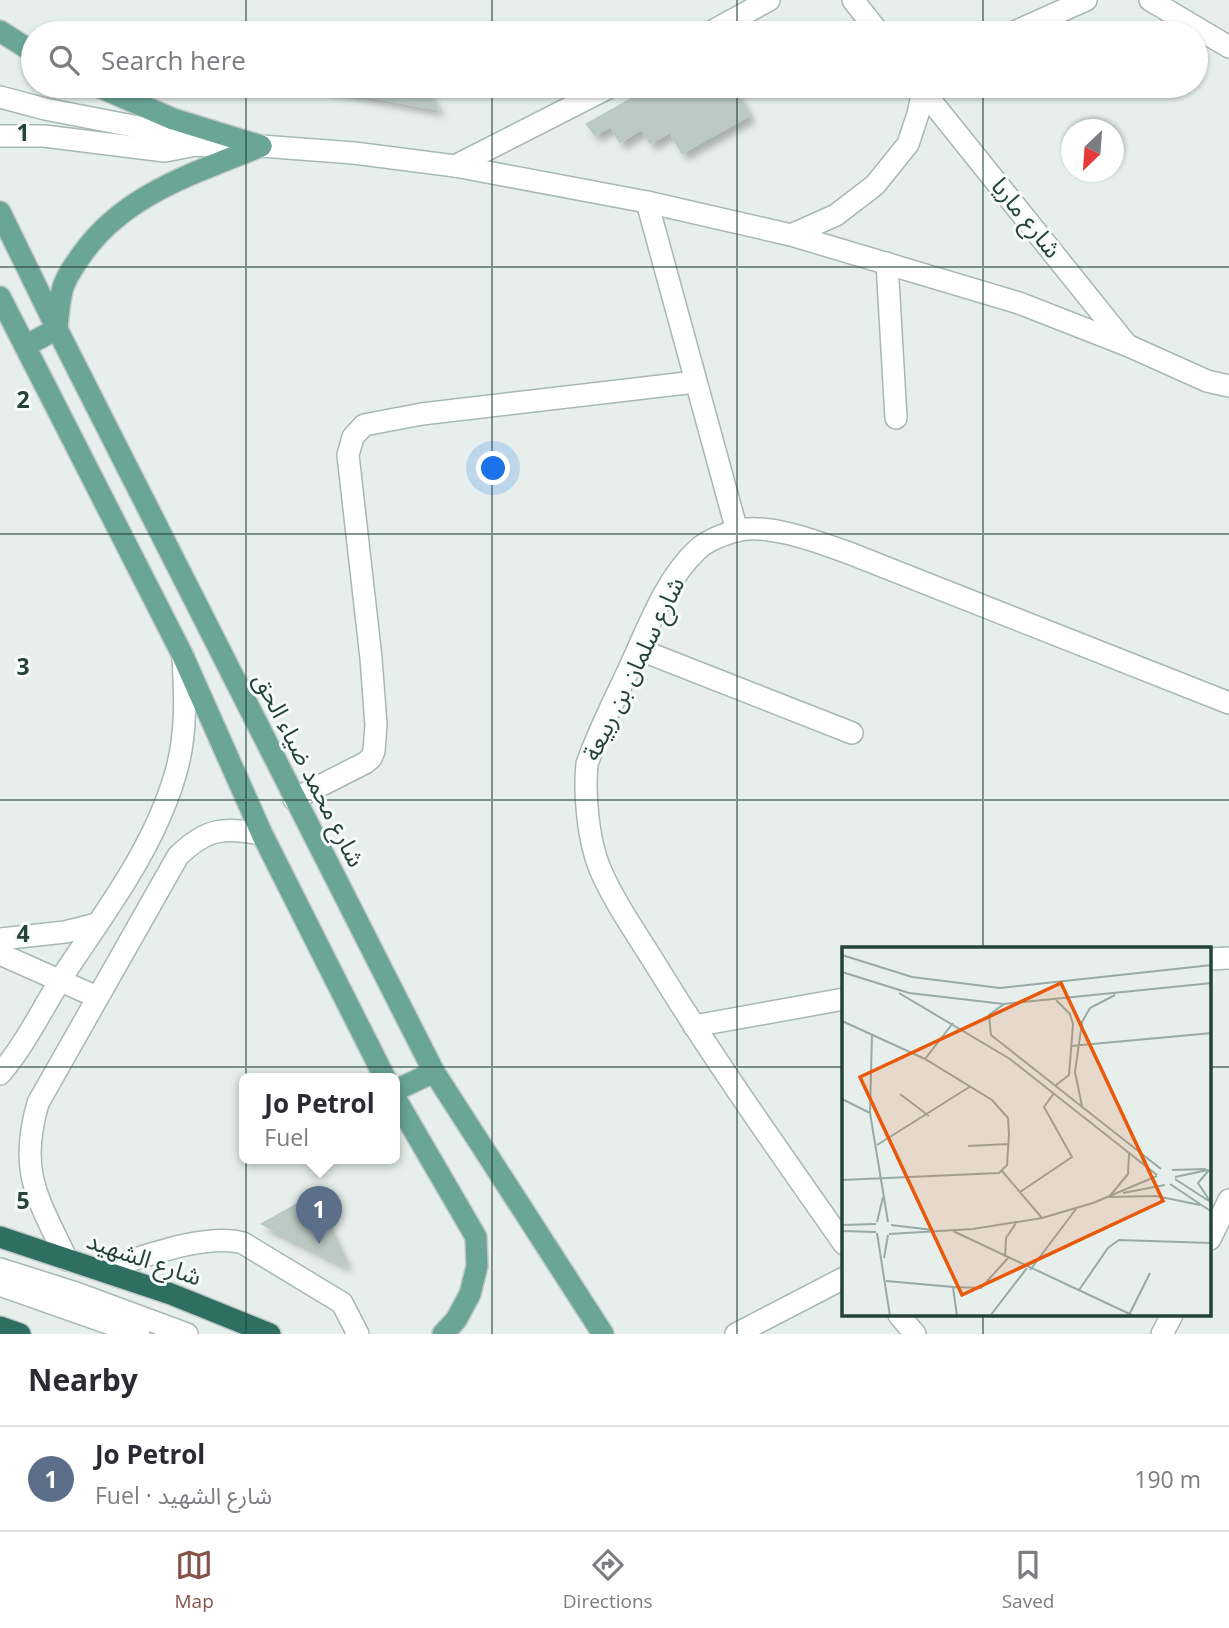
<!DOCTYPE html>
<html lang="en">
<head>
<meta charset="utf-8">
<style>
  :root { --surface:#fff; --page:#f7f7f7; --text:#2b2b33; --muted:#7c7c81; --line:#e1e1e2; --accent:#855347 }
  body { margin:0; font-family:"Open Sans","Noto Sans Arabic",sans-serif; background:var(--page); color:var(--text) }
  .compass { position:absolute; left:1061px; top:119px; width:63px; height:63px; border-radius:50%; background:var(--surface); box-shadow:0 2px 5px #0004; rotate:205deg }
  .you { position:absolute; left:494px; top:469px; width:24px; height:24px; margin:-18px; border:5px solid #fff; border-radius:50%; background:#1a73e8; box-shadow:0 0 0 10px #1a73e833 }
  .badge { display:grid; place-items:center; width:46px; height:46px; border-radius:50%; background:var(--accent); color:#fff; font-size:23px; font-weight:700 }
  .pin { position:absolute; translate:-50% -58px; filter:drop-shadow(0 2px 4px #0008) }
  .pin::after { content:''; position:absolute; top:37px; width:24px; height:21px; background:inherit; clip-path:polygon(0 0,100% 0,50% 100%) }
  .popup { position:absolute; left:239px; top:1073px; width:161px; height:91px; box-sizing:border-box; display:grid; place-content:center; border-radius:10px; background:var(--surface); filter:drop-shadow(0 2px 5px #0005); font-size:23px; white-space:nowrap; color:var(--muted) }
  .popup b { font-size:26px; color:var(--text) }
  .popup::after { content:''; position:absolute; left:50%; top:100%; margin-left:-14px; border:14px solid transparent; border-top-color:var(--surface) }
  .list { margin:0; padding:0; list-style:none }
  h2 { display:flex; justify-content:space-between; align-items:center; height:91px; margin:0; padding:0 28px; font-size:30px }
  h2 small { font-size:23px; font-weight:400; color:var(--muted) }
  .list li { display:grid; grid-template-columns:46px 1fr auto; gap:21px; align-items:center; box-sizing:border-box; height:105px; padding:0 28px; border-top:2px solid var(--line) }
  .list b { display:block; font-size:26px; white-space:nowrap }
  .list p { margin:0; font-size:23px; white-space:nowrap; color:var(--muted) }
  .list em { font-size:23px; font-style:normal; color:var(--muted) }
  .icon { flex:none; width:38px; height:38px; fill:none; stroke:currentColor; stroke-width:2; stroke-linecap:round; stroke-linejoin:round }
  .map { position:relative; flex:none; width:1229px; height:1334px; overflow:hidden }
  .search { position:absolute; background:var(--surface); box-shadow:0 2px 5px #0004; left:21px; right:21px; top:21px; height:77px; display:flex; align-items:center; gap:18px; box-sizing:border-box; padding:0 24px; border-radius:38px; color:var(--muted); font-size:26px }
  .sheet { height:196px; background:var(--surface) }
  nav { display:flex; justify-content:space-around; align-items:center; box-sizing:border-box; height:98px; border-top:2px solid var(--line); background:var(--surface); font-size:19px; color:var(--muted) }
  nav a { display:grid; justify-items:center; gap:4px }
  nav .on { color:var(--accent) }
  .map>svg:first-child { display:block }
  .building { fill:#bbcac4; stroke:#b8c9c2; stroke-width:2; filter:url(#shadow) }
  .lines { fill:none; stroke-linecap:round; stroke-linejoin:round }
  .minor-casing { stroke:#a8b8b2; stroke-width:24 }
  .major-casing { stroke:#c2cac8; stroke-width:24 }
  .highway-casing { stroke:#c2cac8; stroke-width:24 }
  .minor { stroke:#fff; stroke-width:21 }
  .major { stroke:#6aa596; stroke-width:21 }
  .highway { stroke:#2f6f62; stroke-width:21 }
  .grid { fill:none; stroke:#24423a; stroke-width:2; stroke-opacity:0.55 }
  .labels { text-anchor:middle; stroke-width:6; stroke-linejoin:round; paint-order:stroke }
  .street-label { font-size:24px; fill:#24423a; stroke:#f7fbf9 }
  .inset-road { fill:none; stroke:#98aaa4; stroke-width:2 }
  .view { fill:#e8590c; fill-opacity:0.15; stroke:#e8590c; stroke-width:3.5 }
  .inset-edge { fill:none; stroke:#24423a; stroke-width:3.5 }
  .grid-label { font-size:23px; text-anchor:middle; font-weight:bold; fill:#24423a; stroke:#f7fbf9; stroke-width:6; stroke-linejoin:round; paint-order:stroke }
</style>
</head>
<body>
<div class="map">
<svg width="1229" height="1334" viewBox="0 0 1229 1334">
  <defs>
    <filter id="shadow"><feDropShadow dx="6" dy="6" stdDeviation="3.5" flood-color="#0004"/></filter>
  </defs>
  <rect width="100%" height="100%" fill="#e6efeb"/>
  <g class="building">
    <path d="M327 86H422L437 109 323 88Z"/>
    <path d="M654 86H731L748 116 682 153 670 132 650 143 642 129 620 142 611 126 595 135 587 124Z"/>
    <path d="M312 1196 345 1265 262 1224Z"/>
  </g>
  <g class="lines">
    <g class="minor-casing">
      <g id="minor">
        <path d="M853 0 879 33"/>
        <path d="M1150 0 1229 47"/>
        <path d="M709 33 769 0"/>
        <path d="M1012 33 1086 0"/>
        <path d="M919 86 1127 345"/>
        <path d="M0 97 45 109 169 133 196 145"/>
        <path d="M0 136H44L165 151 196 145 261 146 354 153 455 166 647 202 791 235 1019 303 1129 346 1207 381 1229 386"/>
        <path d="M455 166 612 86"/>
        <path d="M647 202 737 531"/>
        <path d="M791 235 836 215 875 185 908 144 918 114 923 90"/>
        <path d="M887 263 896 418"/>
        <path d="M638 649 852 733"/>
        <path d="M294 799 365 763 371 758 374 751 376 725 371 658 348 455 353 437 364 425 422 414 695 382"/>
        <path d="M0 939 65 932 97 924"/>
        <path d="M0 954 97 997"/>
        <path d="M1210 959 1229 958"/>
        <path d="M694 1026 844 999"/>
        <path d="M0 1074C26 1044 44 1005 66 971 108 908 155 846 176 772 187 734 185 694 183 656"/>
        <path d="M1210 1239 1229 1200"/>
        <path d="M844 1244C781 1154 717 1064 659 970 639 937 615 904 600 869 588 840 584 794 587 764 598 732 614 701 628 671 647 631 664 581 697 550 706 541 722 535 735 531 767 522 818 542 849 553L1229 703"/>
        <path d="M67 1260C38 1198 18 1173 38 1103L178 856C208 827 223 828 262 834"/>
        <path d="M0 1269 76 1293 187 1334"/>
        <path d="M100 1270C138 1259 206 1232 243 1243L342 1303 358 1334"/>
        <path d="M0 1285 139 1334"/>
        <path d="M899 1315 915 1334"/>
        <path d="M736 1334 844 1278"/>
        <path d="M1162 1334 1172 1315"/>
      </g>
    </g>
    <g class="major-casing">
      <g id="major">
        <path d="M0 31 33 52"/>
        <path d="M97 86 173 119 261 146"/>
        <path d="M0 212 57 329 434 1072 603 1334"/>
        <path d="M0 297 182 654 262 834 385 1078"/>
        <path d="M25 346 57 329C58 316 59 303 62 291 65 278 75 264 83 253 126 193 196 173 261 146"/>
        <path d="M394 1091 434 1072"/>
        <path d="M394 1096 476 1237 477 1266 470 1294 456 1320 443 1334"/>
      </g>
    </g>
    <g class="highway-casing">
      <g id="highway">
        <path d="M0 1237 171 1294 270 1334"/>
        <path d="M0 1327 20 1334"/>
      </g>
    </g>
    <use href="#minor" class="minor"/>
    <use href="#major" class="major"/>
    <use href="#highway" class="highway"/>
  </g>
  <path class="grid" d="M246 0V33M492 0V33M737 0V33M983 0V33M246 86V1334M492 86V1334M737 86V1334M983 86V949M0 267H1229M0 534H1229M0 800H1229M0 1067H844M1210 1067H1229M983 1315V1334"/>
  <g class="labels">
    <g class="street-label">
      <text transform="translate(1026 218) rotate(51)" y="8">شارع ماريا</text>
      <text transform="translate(634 669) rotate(-64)" y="8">شارع سلمان بن ربيعة</text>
      <text transform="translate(309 770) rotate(63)" y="8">شارع محمد ضياء الحق</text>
      <text transform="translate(144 1259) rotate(19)" y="8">شارع الشهيد</text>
    </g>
  </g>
  <g transform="translate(842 947)">
    <rect width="369" height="369" fill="#e6efeb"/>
    <path class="inset-road" d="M0 8 70 30 158 41 370 18M0 25 67 46 162 57 370 36M57 46 168 112 315 228M214 53 228 67 231 77 227 128 214 138M162 57 147 68 149 88 319 222M0 74 83 112 150 153 166 171 167 187 165 218 157 226 0 233M30 87 28 166 46 275M229 99 370 86M83 112 111 76M58 147 87 169M0 152 28 166M240 159 233 125 240 75 248 61 273 48M35 198 129 139M126 199 167 197M330 223 364 222M367 223 356 236 368 254M160 224 200 271M333 230 366 223M333 232 370 256M328 237 370 265M178 245 230 210 202 160 212 146M281 246 323 238M267 250 314 249 358 258M267 250 286 227 287 207M35 275 41 250M0 278 34 277M49 278 91 283M0 284 34 285M111 284 292 369M35 286 48 369M47 287 131 282 200 271 251 256 315 229M163 310 164 291 174 276M42 311 46 288M188 323 234 262M44 334 111 340 115 369M111 340 139 341 166 311M237 343 266 301 277 293 370 296M288 366 308 326M148 369 185 321"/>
    <path class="view" d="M219 36 321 254 120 348 18 130Z"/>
    <rect width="369" height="369" class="inset-edge"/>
  </g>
  <g class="grid-label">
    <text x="23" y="141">1</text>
    <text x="23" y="408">2</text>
    <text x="23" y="675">3</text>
    <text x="23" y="942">4</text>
    <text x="23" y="1209">5</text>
  </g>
</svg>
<svg class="compass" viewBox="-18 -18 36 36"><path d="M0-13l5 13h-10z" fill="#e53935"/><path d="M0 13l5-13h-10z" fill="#7c7c81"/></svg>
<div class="you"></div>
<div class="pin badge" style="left:319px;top:1244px;background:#5c6f8a">1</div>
<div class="popup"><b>Jo Petrol</b>Fuel</div>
<div class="search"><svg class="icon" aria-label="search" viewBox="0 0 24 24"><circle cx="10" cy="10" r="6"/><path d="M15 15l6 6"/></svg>Search here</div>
</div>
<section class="sheet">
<h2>Nearby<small></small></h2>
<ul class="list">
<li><span class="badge" style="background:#5c6f8a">1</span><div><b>Jo Petrol</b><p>Fuel · شارع الشهيد</p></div><em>190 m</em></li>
</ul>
</section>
<nav>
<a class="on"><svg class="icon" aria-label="map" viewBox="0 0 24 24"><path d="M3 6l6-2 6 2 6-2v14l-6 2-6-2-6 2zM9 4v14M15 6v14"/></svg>Map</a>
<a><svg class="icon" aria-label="directions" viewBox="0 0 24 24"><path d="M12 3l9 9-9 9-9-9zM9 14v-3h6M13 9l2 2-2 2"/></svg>Directions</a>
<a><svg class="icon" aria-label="saved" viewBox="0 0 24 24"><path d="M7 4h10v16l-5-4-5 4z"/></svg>Saved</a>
</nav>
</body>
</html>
